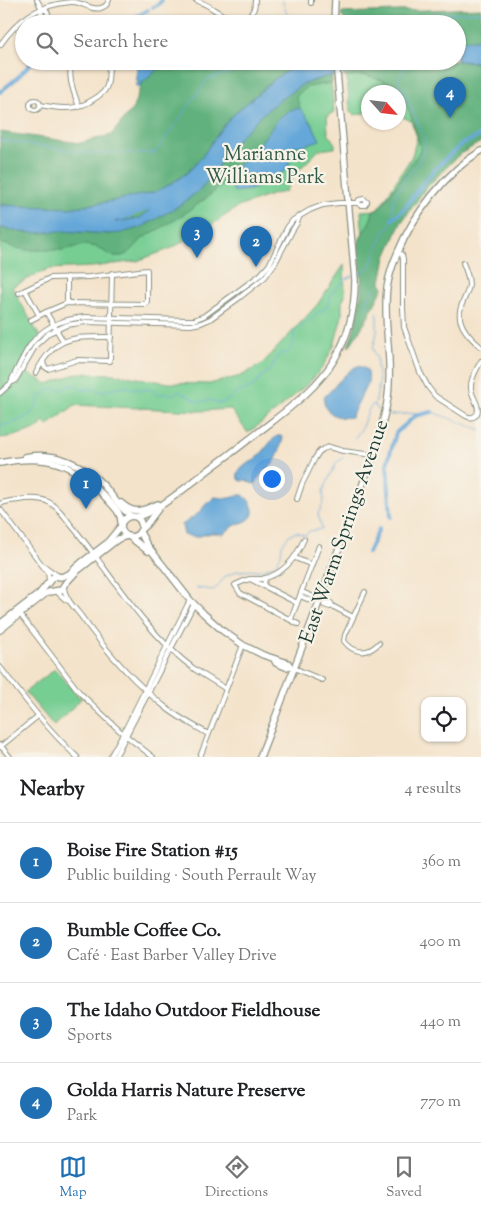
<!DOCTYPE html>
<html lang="en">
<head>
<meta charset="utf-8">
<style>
  :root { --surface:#fff; --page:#f2f2f2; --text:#202124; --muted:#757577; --line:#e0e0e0; --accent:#1f6fb2 }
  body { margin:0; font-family:"Sorts Mill Goudy",serif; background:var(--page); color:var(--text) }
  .controls { position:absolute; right:15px; bottom:15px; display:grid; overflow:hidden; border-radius:10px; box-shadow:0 1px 4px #0004 }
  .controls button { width:45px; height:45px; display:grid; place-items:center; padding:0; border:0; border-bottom:1px solid var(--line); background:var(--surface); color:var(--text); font:25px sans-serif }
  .compass { position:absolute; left:361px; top:85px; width:45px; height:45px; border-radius:50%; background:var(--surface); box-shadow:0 1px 4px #0004; rotate:117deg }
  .you { position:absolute; left:271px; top:478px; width:18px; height:18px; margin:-12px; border:4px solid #fff; border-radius:50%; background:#1a73e8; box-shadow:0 0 0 8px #1a73e833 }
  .badge { display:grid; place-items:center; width:32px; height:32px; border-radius:50%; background:var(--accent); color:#fff; font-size:16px; font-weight:700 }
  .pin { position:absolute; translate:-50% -41px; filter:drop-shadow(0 1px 2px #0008) }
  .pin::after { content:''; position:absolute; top:26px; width:18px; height:15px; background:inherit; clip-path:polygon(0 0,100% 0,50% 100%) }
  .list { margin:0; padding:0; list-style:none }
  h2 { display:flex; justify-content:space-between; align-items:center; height:65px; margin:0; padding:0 20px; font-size:21px }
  h2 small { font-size:16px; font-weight:400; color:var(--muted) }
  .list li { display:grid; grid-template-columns:32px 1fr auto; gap:15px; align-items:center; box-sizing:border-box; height:80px; padding:0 20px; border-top:1px solid var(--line) }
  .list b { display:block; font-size:19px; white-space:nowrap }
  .list p { margin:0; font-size:16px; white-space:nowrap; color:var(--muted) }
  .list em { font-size:16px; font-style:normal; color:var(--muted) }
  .icon { flex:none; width:28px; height:28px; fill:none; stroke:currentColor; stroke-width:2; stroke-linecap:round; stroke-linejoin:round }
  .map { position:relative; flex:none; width:481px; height:757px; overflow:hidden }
  .search { position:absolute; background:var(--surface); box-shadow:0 1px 4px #0004; left:15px; right:15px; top:15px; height:55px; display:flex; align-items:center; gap:12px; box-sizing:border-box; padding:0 18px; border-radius:28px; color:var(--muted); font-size:19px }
  .sheet { height:385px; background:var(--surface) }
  nav { display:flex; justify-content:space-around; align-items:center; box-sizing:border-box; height:70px; border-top:1px solid var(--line); background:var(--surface); font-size:14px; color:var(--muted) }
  nav a { display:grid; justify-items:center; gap:2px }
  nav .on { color:var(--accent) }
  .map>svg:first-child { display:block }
  .green { fill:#77ce93; stroke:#4b8664 }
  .forest { fill:#61b17d; stroke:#407758 }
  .water { fill:#65a7d9; stroke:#427286; fill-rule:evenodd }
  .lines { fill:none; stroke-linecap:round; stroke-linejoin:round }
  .stream { stroke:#65a7d9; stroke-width:1 }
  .canal { stroke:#65a7d9; stroke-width:4 }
  .river { stroke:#65a7d9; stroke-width:6 }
  .street-casing { stroke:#8a9080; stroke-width:6 }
  .secondary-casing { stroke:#8a9080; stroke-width:8 }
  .street { stroke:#fff; stroke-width:4 }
  .secondary { stroke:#fff; stroke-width:5.5 }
  .labels { text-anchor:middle; stroke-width:4.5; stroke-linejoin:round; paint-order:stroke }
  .park-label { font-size:20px; fill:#315a47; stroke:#f7f3e8 }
  .street-label { font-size:20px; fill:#1f3d34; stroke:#f7f3e8 }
</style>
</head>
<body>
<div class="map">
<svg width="481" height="757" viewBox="0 0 481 757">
  <rect width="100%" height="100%" fill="#f7f3e8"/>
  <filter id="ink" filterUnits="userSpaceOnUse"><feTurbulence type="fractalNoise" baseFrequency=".02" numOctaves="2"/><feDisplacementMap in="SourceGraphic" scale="10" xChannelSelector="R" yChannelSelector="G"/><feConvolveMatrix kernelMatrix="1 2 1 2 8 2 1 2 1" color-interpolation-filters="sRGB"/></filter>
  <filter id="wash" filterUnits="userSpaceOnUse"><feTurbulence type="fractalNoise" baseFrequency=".0096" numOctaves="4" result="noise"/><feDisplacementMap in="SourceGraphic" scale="20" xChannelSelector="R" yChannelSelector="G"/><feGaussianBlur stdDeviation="1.12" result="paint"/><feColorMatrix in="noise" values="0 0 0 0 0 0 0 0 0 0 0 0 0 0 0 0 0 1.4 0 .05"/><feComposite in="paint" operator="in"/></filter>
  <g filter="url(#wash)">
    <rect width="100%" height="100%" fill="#f4e3cb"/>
    <g class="green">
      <path d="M363 73 404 83 437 163 366 276 361 211 378 210 412 156 417 137 411 121 399 115 398 92H368V112L355 115 350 111 347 77Z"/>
      <path d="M331 81 334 112 327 116 328 133 335 144V148L319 150 294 175 285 192 274 194 238 207 210 226 172 248 137 261 92 267 48 269 12 287 40 337 29 350 19 369 48 384 78 373 113 374 169 383 209 384 241 376 262 364 317 305 344 265 345 295 342 302V316L334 346 322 368 310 382 283 405V406L248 433 230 409 200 411 75 405 47 426 43 421 39 428 14 436 0 438V231L145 230 277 106 307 87Z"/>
      <path d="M55 669 81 699 54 726 25 692Z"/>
    </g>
    <g class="forest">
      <path d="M481 8V40H457V24H347L346 20C343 18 341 17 341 13Z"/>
      <path d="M163 61H302L276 78 235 113 221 129 201 158 187 173 172 183 155 192 113 201 69 208 0 205V132L80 143 111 135 133 108 141 84 160 67Z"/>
      <path d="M446 61H460L481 63V142L460 154 426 188 401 223 386 257 381 282 383 288 366 321 349 347 348 346C357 323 362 299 361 274 360 266 357 250 359 242 361 232 372 224 373 210H378L379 206 383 204 418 154 420 149 419 142C410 116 407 86 375 78 370 76 365 75 360 75 354 75 349 77 344 77V74L371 69Z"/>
      <path d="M332 76V83L307 87 296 96 300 108 290 110 251 155 237 166 227 181 205 199 180 217 143 238 129 253 122 256H114L110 255 97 247 84 245 63 250H25L0 243V228L15 230 21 232 62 231 110 234 142 227 182 204 201 189 237 140 258 118 278 101 303 84 325 77Z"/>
      <path d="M154 205V206L140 218 115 222 145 206Z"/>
    </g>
    <g class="water">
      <path d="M457 40H481V62L457 61Z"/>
      <path d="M140 61H163L160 67 141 84 139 88 135 85 139 82 138 80H136C136 78 137 77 137 75 137 69 135 66 140 61Z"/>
      <path d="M302 61H449L371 69 325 77 303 84 278 101 258 118 237 140 201 189 182 204 142 227 121 233 110 234 62 231 35 233 21 232 15 230 0 228V205L69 208 113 201 155 192 172 183 187 173 201 158 221 129 235 113 276 78ZM154 205V206L140 218 115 222 145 207Z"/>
      <path d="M300 108 312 124 320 140 305 145 294 146 286 155 290 163 286 170 266 184 250 190 235 192 227 181 237 166 251 155 279 118 290 110Z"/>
      <path d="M357 366C367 367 370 372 368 382L351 417C338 420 322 412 324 397 334 388 345 372 357 366Z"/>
      <path d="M277 436H281L283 439C280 447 278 459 272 465 264 472 261 472 256 483L253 484 246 480 241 481 238 478C237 474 238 471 242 468 246 463 254 462 258 457 265 450 269 442 277 436Z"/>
      <path d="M239 495H243C250 500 259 513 248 520 244 523 238 523 234 526 230 528 227 531 224 534L211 533 196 537 184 535 182 525 200 512 205 505 215 497C225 498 228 500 239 495Z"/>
    </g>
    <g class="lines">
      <g class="stream">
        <path d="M282 0 290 23"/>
        <path d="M379 24 436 14 481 12"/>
        <path d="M0 140 88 153H155L208 79 259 64 262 61"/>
        <path d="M356 275 365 271 369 266 374 259 377 246 382 239 384 231 389 228 393 214V202L397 192 407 176 418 163 425 148V138L405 94 399 83V79L406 65"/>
        <path d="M368 307 366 305 374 287"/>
        <path d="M374 405 378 410"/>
        <path d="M390 415 432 412 481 430"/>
        <path d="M0 426 19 421 32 413 37 405 39 398 51 388 62 390 70 385H76L82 390 88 388 103 392 121 386 142 390 150 389 158 395 166 393 172 395 179 391 198 402 209 400 216 403H222L228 400 235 394 255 385 261 377 270 370 278 356 281 353H287C294 347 294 341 294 333L317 313 322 311 327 306 332 293 337 287 346 279 352 276"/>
        <path d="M355 438 361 429 369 409 376 401 379 382 377 367V359L373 349 377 332V313"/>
        <path d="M196 588 214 590 226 576 237 571 261 570 275 565 281 555 282 545 289 535 297 532 304 535 307 534 309 531 322 529 318 514 324 501 323 491 337 462 343 458"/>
      </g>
      <g class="canal">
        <path d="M153 7 158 5 162 0"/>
        <path d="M70 24H72"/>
        <path d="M123 24 148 10"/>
        <path d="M0 92 17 78 33 61"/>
        <path d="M392 219 403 210 423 183 438 166 462 144 481 135"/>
        <path d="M391 517 387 464 396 433 415 416 432 412"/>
        <path d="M368 553 379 529"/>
      </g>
      <path class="river" d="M120 218 160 203"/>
    </g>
  </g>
  <g filter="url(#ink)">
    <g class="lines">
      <g class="street-casing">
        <g id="street">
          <path d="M37 0 42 9 47 11C49 18 52 21 58 24"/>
          <path d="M196 0C202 3 208 5 213 9 224 15 236 27 248 17 254 12 255 7 255 0"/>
          <path d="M311 3V0"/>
          <path d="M42 9 41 14 48 24"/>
          <path d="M0 45C19 18 38 5 71 2 82 1 90 11 101 8 106 6 107 5 109 0"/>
          <path d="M72 62C67 78 74 92 79 107"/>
          <circle cx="35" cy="105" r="5"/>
          <path d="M40 105C60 109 77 111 94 99 99 96 104 93 106 88 109 82 108 75 109 69 110 66 111 64 112 61"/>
          <path d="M358 203 359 200 364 199 367 202"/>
          <path d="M398 252 402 255 403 259V308L404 327 420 372 428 387 435 396 466 416C470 418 474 418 477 414 481 405 471 397 471 388 470 379 477 369 481 361"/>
          <path d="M463 263C466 270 469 277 469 285 468 293 463 300 461 307 455 323 470 338 481 347"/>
          <path d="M67 277V303"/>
          <path d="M25 290 39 315"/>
          <path d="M19 293 50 278 89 277 147 270V301L146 304 67 303 46 312 31 320"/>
          <path d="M46 312 63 341"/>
          <path d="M43 361 44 366 48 369 77 360 110 361 112 273"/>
          <path d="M36 373C55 335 73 337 111 337"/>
          <path d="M12 382V379C17 369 22 359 27 350 40 328 59 320 84 317L186 320H194L204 316 260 275 269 265 287 228 293 220 310 210 323 205 339 203H358L360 205H365L367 202"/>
          <path d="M0 393 12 382 15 381 36 345 49 333 67 325 86 322 191 325 201 323 210 319 239 298 265 277 275 263 292 231 297 223 299 218"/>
          <path d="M297 499 302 484 315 458 319 452 323 449 329 447 343 451 373 455"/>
          <path d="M0 504C6 501 12 501 19 500 48 495 55 504 71 525 79 534 86 544 93 553"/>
          <path d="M0 509 48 573 49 580"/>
          <path d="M96 557C124 595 154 639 193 668 203 675 215 682 226 689"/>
          <path d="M295 558 312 565"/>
          <path d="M44 566 58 576"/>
          <path d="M252 580 264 586 265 578"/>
          <path d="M64 586C64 597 74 607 81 616 106 651 135 684 169 710 181 719 195 726 208 734"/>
          <path d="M264 586 297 603"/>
          <path d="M56 591 66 600 69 601"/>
          <path d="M365 592 345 635 344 641C354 654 368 655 379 643"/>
          <path d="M300 596 312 601 314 599V597L302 592"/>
          <path d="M325 601 331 603 332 606 330 607 324 605Z"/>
          <path d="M332 606 353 617"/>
          <path d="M19 613 80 693 120 731 153 757"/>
          <path d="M291 619 319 546"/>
          <path d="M298 624 240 593 235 585C240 583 245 580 250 579 254 579 258 579 262 579 284 574 296 559 304 539"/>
          <path d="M0 667C24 698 48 730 77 757"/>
          <path d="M294 668 322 680"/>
          <path d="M0 745 10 757"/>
          <path d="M0 747 38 716"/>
          <path d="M110 757 125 730 190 600"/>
          <path d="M115 757 194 604"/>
          <path d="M200 757 243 645"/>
        </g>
      </g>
      <g class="secondary-casing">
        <g id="secondary">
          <path d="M334 24 335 0"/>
          <path d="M25 457C56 451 85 465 105 487 113 497 120 508 131 516"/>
          <path d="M0 463C48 453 74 463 107 499 114 507 122 513 121 524"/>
          <path d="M121 503C136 516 142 510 158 504"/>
          <path d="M137 517C151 513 162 505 173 497 190 485 205 472 222 460 239 447 256 434 273 421 296 403 319 385 334 360 349 336 355 308 355 280L336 61"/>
          <path d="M140 532 147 545 190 600 204 614 223 631 243 645 263 655 288 663 290 666 286 667 276 663 274 659"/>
          <path d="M127 536C108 522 140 504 142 528"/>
          <path d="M130 537 148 551"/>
          <path d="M0 624 39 594 52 578 56 576 61 577 69 574 81 563 106 544 121 526"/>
          <path d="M0 630 45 594 49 592 61 590 64 585 77 571 114 542 118 539 127 536 133 537 138 534 142 528 146 525 158 509"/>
          <path d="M260 757C290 679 320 602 348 523 361 488 376 453 384 416 387 405 389 394 389 382 391 351 383 319 387 288 389 275 393 263 398 252 413 215 447 171 481 151"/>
        </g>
      </g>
      <use href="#street" class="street"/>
      <use href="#secondary" class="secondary"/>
    </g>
  </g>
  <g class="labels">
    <g class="park-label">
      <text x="265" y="160">Marianne<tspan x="265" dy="23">Williams Park</tspan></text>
    </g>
    <g class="street-label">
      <text transform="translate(343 531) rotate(-71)" y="7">East Warm Springs Avenue</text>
    </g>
  </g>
</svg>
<div class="controls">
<button><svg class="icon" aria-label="locate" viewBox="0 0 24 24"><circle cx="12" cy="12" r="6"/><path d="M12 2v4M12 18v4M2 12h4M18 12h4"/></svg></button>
</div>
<svg class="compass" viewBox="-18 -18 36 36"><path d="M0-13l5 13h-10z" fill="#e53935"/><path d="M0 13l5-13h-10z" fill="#757577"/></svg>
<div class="you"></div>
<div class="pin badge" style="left:86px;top:509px">1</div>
<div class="pin badge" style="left:256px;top:267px">2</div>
<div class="pin badge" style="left:197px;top:258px">3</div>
<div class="pin badge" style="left:450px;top:118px">4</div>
<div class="search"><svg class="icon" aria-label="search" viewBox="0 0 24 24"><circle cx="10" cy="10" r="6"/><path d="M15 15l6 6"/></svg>Search here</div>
</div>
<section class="sheet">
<h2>Nearby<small>4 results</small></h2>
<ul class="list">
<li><span class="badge">1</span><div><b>Boise Fire Station #15</b><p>Public building · South Perrault Way</p></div><em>360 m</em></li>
<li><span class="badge">2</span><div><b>Bumble Coffee Co.</b><p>Café · East Barber Valley Drive</p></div><em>400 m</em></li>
<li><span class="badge">3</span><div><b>The Idaho Outdoor Fieldhouse</b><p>Sports</p></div><em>440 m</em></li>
<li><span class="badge">4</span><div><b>Golda Harris Nature Preserve</b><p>Park</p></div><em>770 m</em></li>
</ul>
</section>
<nav>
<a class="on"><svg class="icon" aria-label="map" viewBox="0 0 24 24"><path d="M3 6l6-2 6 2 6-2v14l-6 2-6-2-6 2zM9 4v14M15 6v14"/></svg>Map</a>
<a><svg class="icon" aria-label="directions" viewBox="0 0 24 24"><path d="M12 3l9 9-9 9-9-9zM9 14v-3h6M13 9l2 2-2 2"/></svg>Directions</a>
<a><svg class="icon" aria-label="saved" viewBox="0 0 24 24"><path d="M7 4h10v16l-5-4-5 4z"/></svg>Saved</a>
</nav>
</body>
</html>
